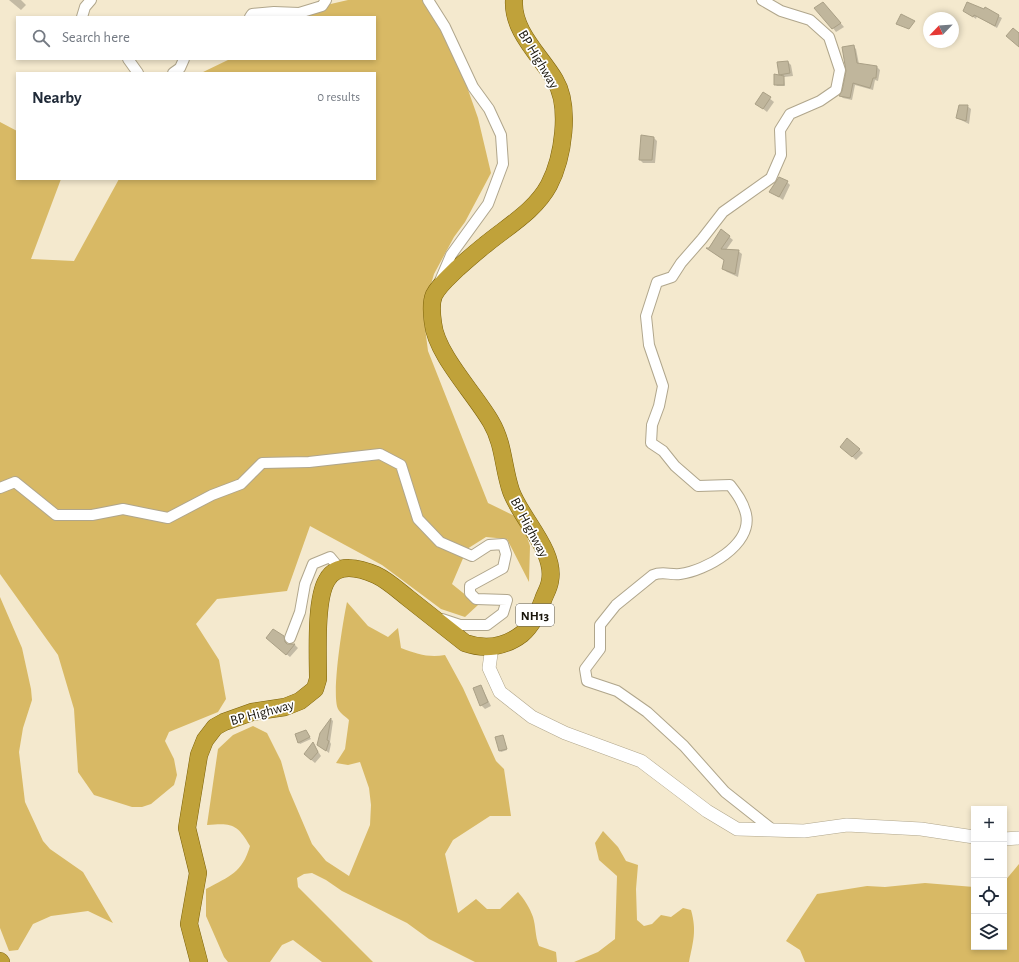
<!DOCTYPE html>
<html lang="en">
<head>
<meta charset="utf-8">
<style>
  :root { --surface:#fff; --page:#f2f2f3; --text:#1f2937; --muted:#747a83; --line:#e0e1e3 }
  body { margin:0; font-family:"Alegreya Sans",sans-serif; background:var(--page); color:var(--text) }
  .controls { position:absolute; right:12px; bottom:12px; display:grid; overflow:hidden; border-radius:0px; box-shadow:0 2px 6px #0003 }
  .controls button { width:36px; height:36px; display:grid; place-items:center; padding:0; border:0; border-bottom:1px solid var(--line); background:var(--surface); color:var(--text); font:20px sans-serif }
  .compass { position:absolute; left:923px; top:12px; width:36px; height:36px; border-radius:50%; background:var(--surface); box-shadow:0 2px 6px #0003; rotate:245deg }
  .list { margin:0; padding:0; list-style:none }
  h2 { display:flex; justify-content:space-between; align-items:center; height:52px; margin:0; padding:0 16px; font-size:17px }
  h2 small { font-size:13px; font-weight:400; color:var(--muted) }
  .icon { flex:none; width:22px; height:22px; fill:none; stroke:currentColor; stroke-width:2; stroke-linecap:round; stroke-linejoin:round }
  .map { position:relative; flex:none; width:1019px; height:962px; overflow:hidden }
  .search { position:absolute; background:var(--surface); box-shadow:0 2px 6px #0003; left:16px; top:16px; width:360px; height:44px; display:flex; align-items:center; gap:10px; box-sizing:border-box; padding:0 14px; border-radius:0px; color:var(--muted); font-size:15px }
  .panel { position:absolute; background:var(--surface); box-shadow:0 2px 6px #0003; left:16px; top:72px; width:360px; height:108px; border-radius:0px }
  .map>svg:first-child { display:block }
  .forest { fill:#d8b965 }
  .shadow { fill:#0003 }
  .building { fill:#c0b69c; stroke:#aaa086 }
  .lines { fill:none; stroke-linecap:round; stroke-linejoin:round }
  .minor-casing { stroke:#b0a68c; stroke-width:12 }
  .tertiary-casing { stroke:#b0a68c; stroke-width:14 }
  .trunk-casing { stroke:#7b6109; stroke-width:18 }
  .minor { stroke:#fff; stroke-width:10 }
  .tertiary { stroke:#fff; stroke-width:13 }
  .trunk { stroke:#c0a23a; stroke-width:17 }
  .labels { text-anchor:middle; stroke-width:3.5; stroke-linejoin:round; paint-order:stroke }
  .shield { fill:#fff; stroke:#5d5a54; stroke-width:1 }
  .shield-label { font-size:13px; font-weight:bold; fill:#18140a }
  .street-label { font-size:14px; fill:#18140a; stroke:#fff }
</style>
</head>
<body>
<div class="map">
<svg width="1019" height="962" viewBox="0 0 1019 962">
  <rect width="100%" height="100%" fill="#f4e9ce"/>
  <g class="forest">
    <path d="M348 0H427L450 39 478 118 491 173 465 222 454 237 434 274 423 312 428 351 488 503 521 519 530 546 529 582 507 539 486 537 467 549 452 584 478 605 465 617 441 609 382 565 310 526 287 591 217 599 196 624 219 660 226 699 218 712 169 732 165 741 174 759 177 775 174 785 151 804 142 807H132L94 795 78 772 74 709 58 655 0 574V122L17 131V179H61L31 259 74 261 119 179H375V73H201L230 59H375V17H306L322 6Z"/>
    <path d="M0 597 22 648 31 689 32 700 23 728 19 752 25 802 43 841 50 849 83 872 113 923 88 911 51 916 33 924 18 950 9 951 0 928Z"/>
    <path d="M347 602 368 626 388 637 398 628 401 648C417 654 429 658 445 655L463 688 496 761 504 769 511 816H490L453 840 445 854 458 913 476 899 487 909H500L518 892C524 899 530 908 533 917 536 927 535 936 539 946L556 952 557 962H475L429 939 407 923 342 891 326 880 312 873 304 874 297 878 298 887 373 962H322L293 940 282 945 270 962H228L224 957 206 916V889C230 876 242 873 250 846 237 823 231 823 207 825L218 749 233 735 253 726 267 733 281 761 289 790 312 844 326 861 349 876 370 825 371 805 369 788 360 762 348 765 336 763 345 749 349 720C346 717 340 713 338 709 331 694 343 621 347 602Z"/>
    <path d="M603 831 618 847 626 861 638 865 636 889 637 920 644 926 652 924 661 915 671 917 683 908 691 910C697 931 693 942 689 962H574L598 952 615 939 617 876 599 860 595 843Z"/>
    <path d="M1019 864V962H805L800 950 786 941 817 894 867 886 885 887 925 883 974 887V947H1004V882Z"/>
  </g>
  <g class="shadow">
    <path d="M9 0H21L26 5 21 10Z"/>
    <path d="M826 6 844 27 836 32 833 28Z"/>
    <path d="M985 9 1002 18 997 28 977 16 976 19 965 11H984Z"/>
    <path d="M853 46 856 49 859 64 877 67 880 70 878 81 875 80 873 90 855 85 852 100 843 98 840 96 843 92Z"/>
    <path d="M788 62 791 65 793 76 784 77 785 86H777L775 84 783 77 780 74Z"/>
    <path d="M763 93 774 102 767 112 756 103Z"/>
    <path d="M967 106 971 109 969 124 957 118Z"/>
    <path d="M654 138 657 141 655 163H643L640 160Z"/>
    <path d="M787 182 790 185 783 200 770 191Z"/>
    <path d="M721 230 733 240 726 250 738 251 742 254 738 277 727 272 723 269 725 261 708 249Z"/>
    <path d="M847 439 863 453 856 460 842 447Z"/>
    <path d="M283 637 288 645H295L298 648 290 657 267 638Z"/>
    <path d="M481 686 491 706 485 709 481 705Z"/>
    <path d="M331 719 333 721 330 742 331 744 329 753 321 747V733Z"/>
    <path d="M307 733 311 739 300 744 299 743Z"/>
    <path d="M503 737 507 750 501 752 500 751Z"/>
    <path d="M313 744 321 756 315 763 309 758Z"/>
  </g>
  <g class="building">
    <path d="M823 2 841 23 832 29 814 8Z"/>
    <path d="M967 2 984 9 985 7 999 15 995 26 974 15 973 17 963 11Z"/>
    <path d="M901 14 915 21 909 29 896 24Z"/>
    <path d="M1013 28 1019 33V47L1006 36Z"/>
    <path d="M854 45 857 63 877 66 876 78H873L870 88 853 83 850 98 839 96 842 91 846 71 842 47Z"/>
    <path d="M788 61 790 73 779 75 777 62Z"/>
    <path d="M774 74 784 76V85H774Z"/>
    <path d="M763 92 771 97 763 109 755 104Z"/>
    <path d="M959 105H968L966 121 956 118Z"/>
    <path d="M641 135 654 137 652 160H639Z"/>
    <path d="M779 177 788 181 779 197 769 192Z"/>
    <path d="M721 229 730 236 721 249 739 250 735 274 722 269 724 260 706 248H709Z"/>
    <path d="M847 438 860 449 852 457 840 447Z"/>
    <path d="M273 629 284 636 285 642 287 644H295L286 655 266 638Z"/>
    <path d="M481 685 488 702 480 706 473 688Z"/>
    <path d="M331 718 327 740 329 741 326 751 317 745 320 733Z"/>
    <path d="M306 730 310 737 298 743 295 734Z"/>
    <path d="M503 735 507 749 499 751 495 737Z"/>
    <path d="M313 742 318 752 311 760 304 754Z"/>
  </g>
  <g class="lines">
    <g class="minor-casing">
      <g id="minor">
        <path d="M428 0 445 27 473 87 489 109 501 135 503 164 488 204 451 255 440 281"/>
        <path d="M762 0 781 11 810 20 829 37 840 70 836 90 820 101 790 114 780 130 781 155 771 178 723 212 702 239 681 263 672 277 657 282 646 316 649 345 663 386 659 406 652 425 651 443 663 451 675 466 698 486 730 485C737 494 743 502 746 514 753 545 705 571 680 574 670 575 662 571 653 575L616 605 600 625V649L585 669 587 681 617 691 647 712 684 746 725 792 773 830"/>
        <path d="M82 17 85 7 91 0"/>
        <path d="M250 17 252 14 274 12 299 13 322 6 326 0"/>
        <path d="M128 59 138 73"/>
        <path d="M173 73 180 68 184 59"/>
        <path d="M0 488 15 482 56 515H92L123 509 168 518 212 495 241 484 262 463 309 462 380 454 401 465 418 519 440 542 472 556 489 545 503 544 506 554 503 568 470 586V593L476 599 507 600 503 613 487 625H460L442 619"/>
        <path d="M290 638 300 612 305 584 313 564 330 557 340 569"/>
      </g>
    </g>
    <g class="tertiary-casing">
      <g id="tertiary">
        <path d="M492 647 489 668 500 692 532 717 565 733 641 761 707 811 737 829 804 831 847 825 921 829 974 837"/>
        <path d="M1004 839 1019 838"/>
      </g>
    </g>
    <g class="trunk-casing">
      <g id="trunk">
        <path d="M0 961 1 962"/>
        <path d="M199 962 189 924 198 873 187 828 199 755 205 740 215 727 224 722 252 712 285 707 300 701 315 689 318 679C318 656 315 599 327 580 337 562 360 568 376 575 387 580 398 590 408 598 427 613 446 628 465 643 485 650 505 647 522 634 531 626 539 612 543 600 545 594 549 588 550 581 556 551 521 519 511 491 503 468 504 444 491 422 475 394 436 354 433 323 432 316 431 302 434 295 439 285 450 276 458 268 467 260 476 252 485 245 508 226 535 211 549 185 563 158 571 107 555 80 540 55 512 31 514 0"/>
      </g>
    </g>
    <use href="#minor" class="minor"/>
    <use href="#tertiary" class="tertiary"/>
    <use href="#trunk" class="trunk"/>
  </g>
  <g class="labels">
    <rect class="shield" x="516" y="604" width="38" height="22" rx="3"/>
    <g class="shield-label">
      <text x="535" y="620">NH13</text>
    </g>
    <g class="street-label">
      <text transform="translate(539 59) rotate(59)" y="5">BP Highway</text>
      <text transform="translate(530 527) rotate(62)" y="5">BP Highway</text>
      <text transform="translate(262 712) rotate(-15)" y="5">BP Highway</text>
    </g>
  </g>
</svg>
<div class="controls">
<button>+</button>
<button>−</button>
<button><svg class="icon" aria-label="locate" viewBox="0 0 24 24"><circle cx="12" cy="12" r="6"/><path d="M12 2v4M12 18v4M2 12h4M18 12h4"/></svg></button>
<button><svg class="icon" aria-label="layers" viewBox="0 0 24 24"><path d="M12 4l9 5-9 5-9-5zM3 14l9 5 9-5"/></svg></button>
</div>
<svg class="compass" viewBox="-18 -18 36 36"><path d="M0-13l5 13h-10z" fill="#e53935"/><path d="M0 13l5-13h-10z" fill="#747a83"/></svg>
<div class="search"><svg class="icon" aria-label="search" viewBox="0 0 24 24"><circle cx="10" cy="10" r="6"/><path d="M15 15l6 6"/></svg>Search here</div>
<section class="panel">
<h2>Nearby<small>0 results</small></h2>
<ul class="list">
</ul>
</section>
</div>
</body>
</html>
